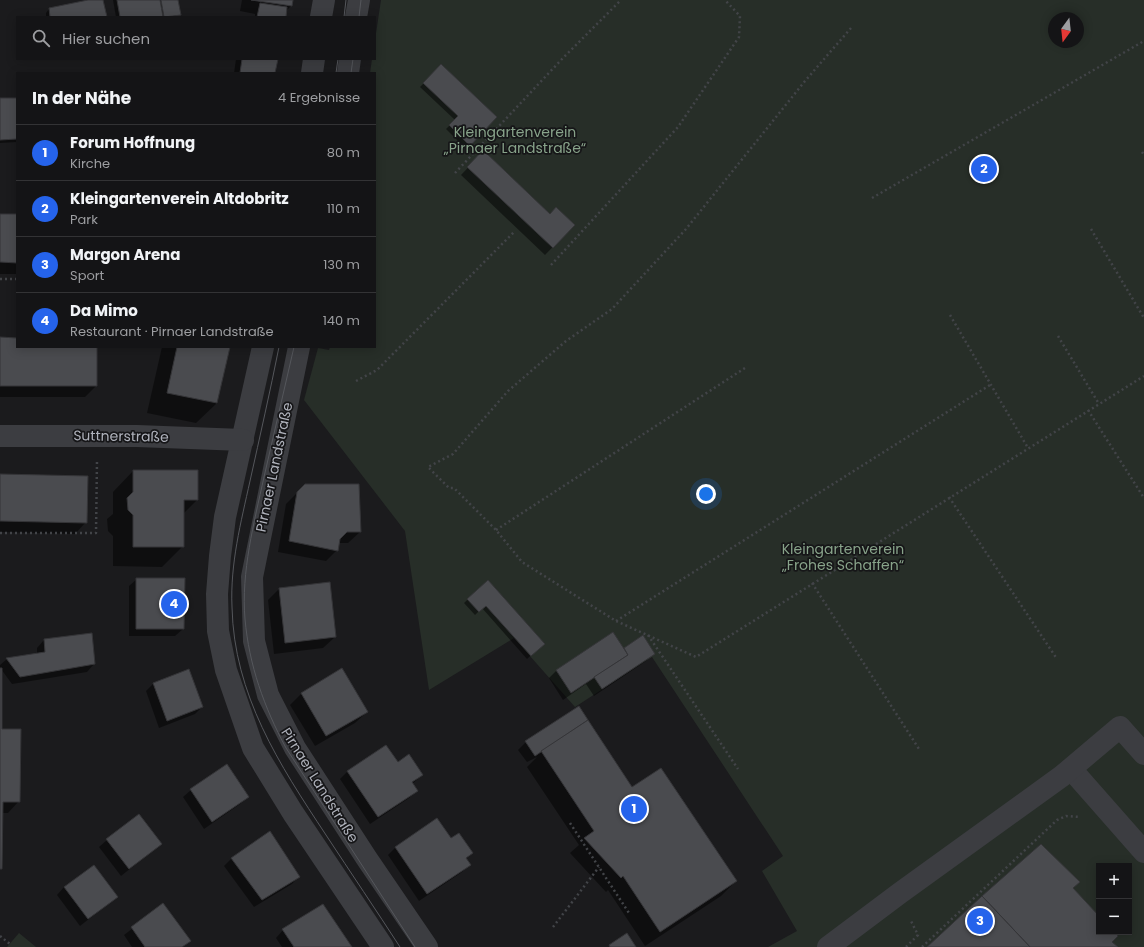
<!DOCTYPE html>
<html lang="de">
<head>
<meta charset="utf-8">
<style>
  :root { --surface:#141416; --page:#1d1d1f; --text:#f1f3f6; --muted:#9d9ea1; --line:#333335; --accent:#2563eb }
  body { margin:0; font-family:Poppins,sans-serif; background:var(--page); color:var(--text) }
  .controls { position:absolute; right:12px; bottom:12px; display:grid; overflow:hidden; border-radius:0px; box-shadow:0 2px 10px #0003 }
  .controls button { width:36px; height:36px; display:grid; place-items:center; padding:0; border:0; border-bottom:1px solid var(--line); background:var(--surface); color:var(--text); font:20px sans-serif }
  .compass { position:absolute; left:1048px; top:12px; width:36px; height:36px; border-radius:50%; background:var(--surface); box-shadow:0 2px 10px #0003; rotate:195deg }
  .you { position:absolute; left:706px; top:494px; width:14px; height:14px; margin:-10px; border:3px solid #fff; border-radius:50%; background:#1a73e8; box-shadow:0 0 0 6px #1a73e833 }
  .badge { display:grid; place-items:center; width:26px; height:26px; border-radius:50%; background:var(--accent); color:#fff; font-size:13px; font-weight:700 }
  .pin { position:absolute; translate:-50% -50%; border:2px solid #fff; box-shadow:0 1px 4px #0006 }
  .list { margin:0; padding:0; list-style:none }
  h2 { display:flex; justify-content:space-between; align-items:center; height:52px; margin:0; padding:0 16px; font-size:17px }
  h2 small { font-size:13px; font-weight:400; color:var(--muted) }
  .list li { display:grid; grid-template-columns:26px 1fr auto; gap:12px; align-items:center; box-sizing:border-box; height:56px; padding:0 16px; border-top:1px solid var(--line) }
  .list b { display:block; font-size:15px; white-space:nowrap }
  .list p { margin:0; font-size:13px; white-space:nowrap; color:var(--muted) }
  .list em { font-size:13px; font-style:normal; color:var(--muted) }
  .icon { flex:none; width:22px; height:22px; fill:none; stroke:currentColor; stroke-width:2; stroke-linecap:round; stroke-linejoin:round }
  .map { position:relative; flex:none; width:1144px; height:947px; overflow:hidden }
  .search { position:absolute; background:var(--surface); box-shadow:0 2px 10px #0003; left:16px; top:16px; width:360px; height:44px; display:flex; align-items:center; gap:10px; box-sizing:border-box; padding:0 14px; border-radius:0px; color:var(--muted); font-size:15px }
  .panel { position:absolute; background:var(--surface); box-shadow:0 2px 10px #0003; left:16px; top:72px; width:360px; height:276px; border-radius:0px }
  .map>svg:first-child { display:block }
  .green { fill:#272e28; fill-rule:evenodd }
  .shadow { fill:#0007 }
  .building { fill:#4a4b4f; stroke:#353538 }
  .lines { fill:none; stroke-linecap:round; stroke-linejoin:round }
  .path { stroke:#424448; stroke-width:2.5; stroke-dasharray:2 3; stroke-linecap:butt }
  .minor { stroke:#3c3d41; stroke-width:22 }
  .tram { stroke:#55575c; stroke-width:1 }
  .labels { text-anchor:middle; stroke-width:3.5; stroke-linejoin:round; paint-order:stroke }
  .park-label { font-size:14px; fill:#88a38a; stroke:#161618 }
  .street-label { font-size:14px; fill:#afb2bb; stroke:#161618 }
</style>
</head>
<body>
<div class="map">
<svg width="1144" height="947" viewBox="0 0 1144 947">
  <rect width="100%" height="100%" fill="#1b1b1d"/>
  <g class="green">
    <path d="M381 0H1144V947H768L797 931 762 871 783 856 652 657 575 707 514 638 429 690 405 531 304 400 318 348 329 350 330 347H375V73H370L372 59H375V40ZM1054 18H1078V42H1054ZM1099 866H1129V932H1099Z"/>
    <path d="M19 933 36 947H7Z"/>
  </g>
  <g class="shadow">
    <path d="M93 0H102L106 17H46V13L49 9Z"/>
    <path d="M113 0H177L179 15 177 17H116Z"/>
    <path d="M242 0H292L291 6 286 11 285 17H255V14L240 11Z"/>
    <path d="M236 59H277L274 73H234Z"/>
    <path d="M441 66 496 117 466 149 446 129 455 120 420 87Z"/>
    <path d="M0 99H17V142L0 143Z"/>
    <path d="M483 152 550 215 574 225 545 255 461 175Z"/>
    <rect x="0" y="215" width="17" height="59"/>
    <path d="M0 338 17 339V347H96V386L85 397H0Z"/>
    <path d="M162 347H229L217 403 196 423 147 413Z"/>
    <path d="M133 471 197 500 183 514V546L162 567 113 566V536L108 531 107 519 113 514V492Z"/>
    <path d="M0 475 86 522 75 534 0 532Z"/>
    <path d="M305 485 360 532 348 543H338L337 550 326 561 278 552 286 504Z"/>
    <path d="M137 579 183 629 175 636H129V586Z"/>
    <path d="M487 581 543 644 527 659 482 608 475 615 464 603Z"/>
    <path d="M329 583 335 637 323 648 274 654 268 600 279 589Z"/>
    <path d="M643 636 654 653 646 661 594 696 586 684 563 700 549 678 556 671 623 650Z"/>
    <path d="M44 640 94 664 87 672 12 684 1 669V730L19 801 8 813H2L0 869V665L7 659 37 654V648Z"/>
    <path d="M153 684 202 707 195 714 159 728 146 691Z"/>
    <path d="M302 693 367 712 355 723 315 746 290 705Z"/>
    <path d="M579 707 632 788 736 881 721 896 645 946 608 890 606 892 570 853 579 845 527 767 537 757 527 762 518 750 526 742Z"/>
    <path d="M398 764 422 775 412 784 416 791 409 798 370 824 340 779 348 771Z"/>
    <path d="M191 790 248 797 240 804 204 829 183 797Z"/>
    <path d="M107 840 161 844 121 876 99 847Z"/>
    <path d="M451 840 472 853 466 859 470 864 462 872 419 901 388 855 396 847Z"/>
    <path d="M232 858 299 876 292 884 254 907 224 866Z"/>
    <path d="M64 887 117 897 80 926 57 895Z"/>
    <path d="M163 905 189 941 183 947H132L124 935Z"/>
    <path d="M283 930 351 947H282L276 938Z"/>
  </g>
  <g class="building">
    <path d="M88 0H103L107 17H50L49 8Z"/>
    <path d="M117 0H160L163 17H120Z"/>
    <path d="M161 0H178L181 15 164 17Z"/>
    <path d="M251 0H293L292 6Z"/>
    <path d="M260 3 287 7 286 17H257Z"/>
    <path d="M242 59H278L275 73H240Z"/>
    <path d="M441 64 497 117 470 146 449 125 458 116 423 83Z"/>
    <path d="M0 98H17V139L0 140Z"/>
    <path d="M483 150 550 214 556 207 575 225 553 248 467 167Z"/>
    <path d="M0 214H17V263L0 262Z"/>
    <path d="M0 337 17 338V347H97V386H0Z"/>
    <path d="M177 347H230L217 403 167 393Z"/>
    <path d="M133 470H198V500H184V547H133V515L128 510 127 498 133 492Z"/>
    <path d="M0 474 88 476 87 523 0 521Z"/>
    <path d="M305 484H359L361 532H347L340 539 338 551 289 541 297 492Z"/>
    <path d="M136 578H185L184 629H136Z"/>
    <path d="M488 580 545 644 531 656 486 606 479 612 467 599Z"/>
    <path d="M330 582 336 637 285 643 279 588Z"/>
    <path d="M613 632 628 655 571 693 556 670Z"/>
    <path d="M92 633 95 664 20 677 6 658 45 652 44 639Z"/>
    <path d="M643 635 655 654 602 689 594 677 628 655 624 648Z"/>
    <path d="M0 668H2V729H21L20 802H3L2 869H0Z"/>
    <path d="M342 668 368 712 326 736 301 693Z"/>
    <path d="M189 669 203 707 167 721 153 683Z"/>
    <path d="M579 706 588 720 535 756 525 741Z"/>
    <path d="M588 720 632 787 661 768 737 881 660 932 623 876 621 878 584 838 594 831 541 751Z"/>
    <path d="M386 745 398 762 409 754 423 775 412 782 418 791 378 817 347 771Z"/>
    <path d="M227 764 249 797 212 822 190 789Z"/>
    <path d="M139 814 162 844 129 869 106 839Z"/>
    <path d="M437 818 451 838 459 833 473 853 466 858 471 865 427 894 395 847Z"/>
    <path d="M270 831 300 877 262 900 231 858Z"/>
    <path d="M1041 844 1080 882 1073 888 1099 916V932H1114L1118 936 1112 942 1118 947H1030L982 896Z"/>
    <path d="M94 865 118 897 88 919 64 887Z"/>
    <path d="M982 896 1030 947H927Z"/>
    <path d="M163 903 191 941 182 947H145L131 927Z"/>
    <path d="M323 904 352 947H294L282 929Z"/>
    <path d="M627 933 636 947H610L609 945Z"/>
  </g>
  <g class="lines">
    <g class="path">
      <path d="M851 28 805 81 686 229 612 309 566 341 508 391 453 454 428 467 449 488H454L496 530 522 562 616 621 696 657 1144 376"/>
      <path d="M1142 152 1144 155"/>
      <path d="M455 173 562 59 621 0"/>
      <path d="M872 198 1144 41"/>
      <path d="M1091 229 1144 318"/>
      <path d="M551 265 678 127 739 37 740 16 725 0"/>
      <path d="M0 279H17"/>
      <path d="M950 315 1028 448"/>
      <path d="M1058 336 1099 404"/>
      <path d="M356 381 377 370 515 231"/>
      <path d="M1088 410 1144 498"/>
      <path d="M949 497 1057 659"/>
      <path d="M496 530 745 368"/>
      <path d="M0 533H96L97 460"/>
      <path d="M812 583 919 749"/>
      <path d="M616 621 990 385"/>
      <path d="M648 635 738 769"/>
      <path d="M570 823 629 913"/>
      <path d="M553 927 599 867"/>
      <path d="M0 936 10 944"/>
      <path d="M906 947 918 935 910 919"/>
      <path d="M922 947 1057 820 1066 816 1080 817"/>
    </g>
    <g class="minor">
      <path d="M321 17 324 0"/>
      <path d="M356 17 359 0"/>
      <path d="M312 73 314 59"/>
      <path d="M348 73 350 59"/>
      <path d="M263 347 225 517 220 556 217 594 218 631 226 670 253 748 293 813 383 947"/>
      <path d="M299 347 252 577 254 641 268 695 295 748 367 859 427 947"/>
      <path d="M0 436H137L243 440"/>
      <path d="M1071 769 1144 852"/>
      <path d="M828 947 900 893 1062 776 1120 727 1144 754"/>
    </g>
    <g class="tram">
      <path d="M344 17 346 0"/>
      <path d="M359 17 361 0"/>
      <path d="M336 73 338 59"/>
      <path d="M351 73 353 59"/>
      <path d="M279 347C270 392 260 436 250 481 241 522 230 564 232 607 234 695 279 764 326 835 351 873 376 910 400 947"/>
      <path d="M294 347C284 390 274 434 264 477 254 523 241 572 245 619 249 665 264 707 286 748L415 947"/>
    </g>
  </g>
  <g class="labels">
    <g class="park-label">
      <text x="515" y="137">Kleingartenverein<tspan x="515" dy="16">„Pirnaer Landstraße“</tspan></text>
      <text x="843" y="554">Kleingartenverein<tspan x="843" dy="16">„Frohes Schaffen“</tspan></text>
    </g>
    <g class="street-label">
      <text transform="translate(121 436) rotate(1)" y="5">Suttnerstraße</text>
      <text transform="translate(274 467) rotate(-78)" y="5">Pirnaer Landstraße</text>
      <text transform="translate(320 785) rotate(58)" y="5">Pirnaer Landstraße</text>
    </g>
  </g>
</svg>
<div class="controls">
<button>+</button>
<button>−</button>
</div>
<svg class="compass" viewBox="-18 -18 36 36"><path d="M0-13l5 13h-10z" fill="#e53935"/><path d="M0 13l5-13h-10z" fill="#9d9ea1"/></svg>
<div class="you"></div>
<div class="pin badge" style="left:634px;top:809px">1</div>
<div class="pin badge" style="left:984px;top:169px">2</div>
<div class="pin badge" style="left:980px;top:921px">3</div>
<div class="pin badge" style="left:174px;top:604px">4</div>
<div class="search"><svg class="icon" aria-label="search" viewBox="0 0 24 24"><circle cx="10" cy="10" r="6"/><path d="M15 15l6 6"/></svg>Hier suchen</div>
<section class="panel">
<h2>In der Nähe<small>4 Ergebnisse</small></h2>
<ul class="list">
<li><span class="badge">1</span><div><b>Forum Hoffnung</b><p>Kirche</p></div><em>80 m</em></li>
<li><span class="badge">2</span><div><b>Kleingartenverein Altdobritz</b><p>Park</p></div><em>110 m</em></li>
<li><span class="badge">3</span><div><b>Margon Arena</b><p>Sport</p></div><em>130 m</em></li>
<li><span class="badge">4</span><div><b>Da Mimo</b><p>Restaurant · Pirnaer Landstraße</p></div><em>140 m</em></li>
</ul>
</section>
</div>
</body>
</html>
